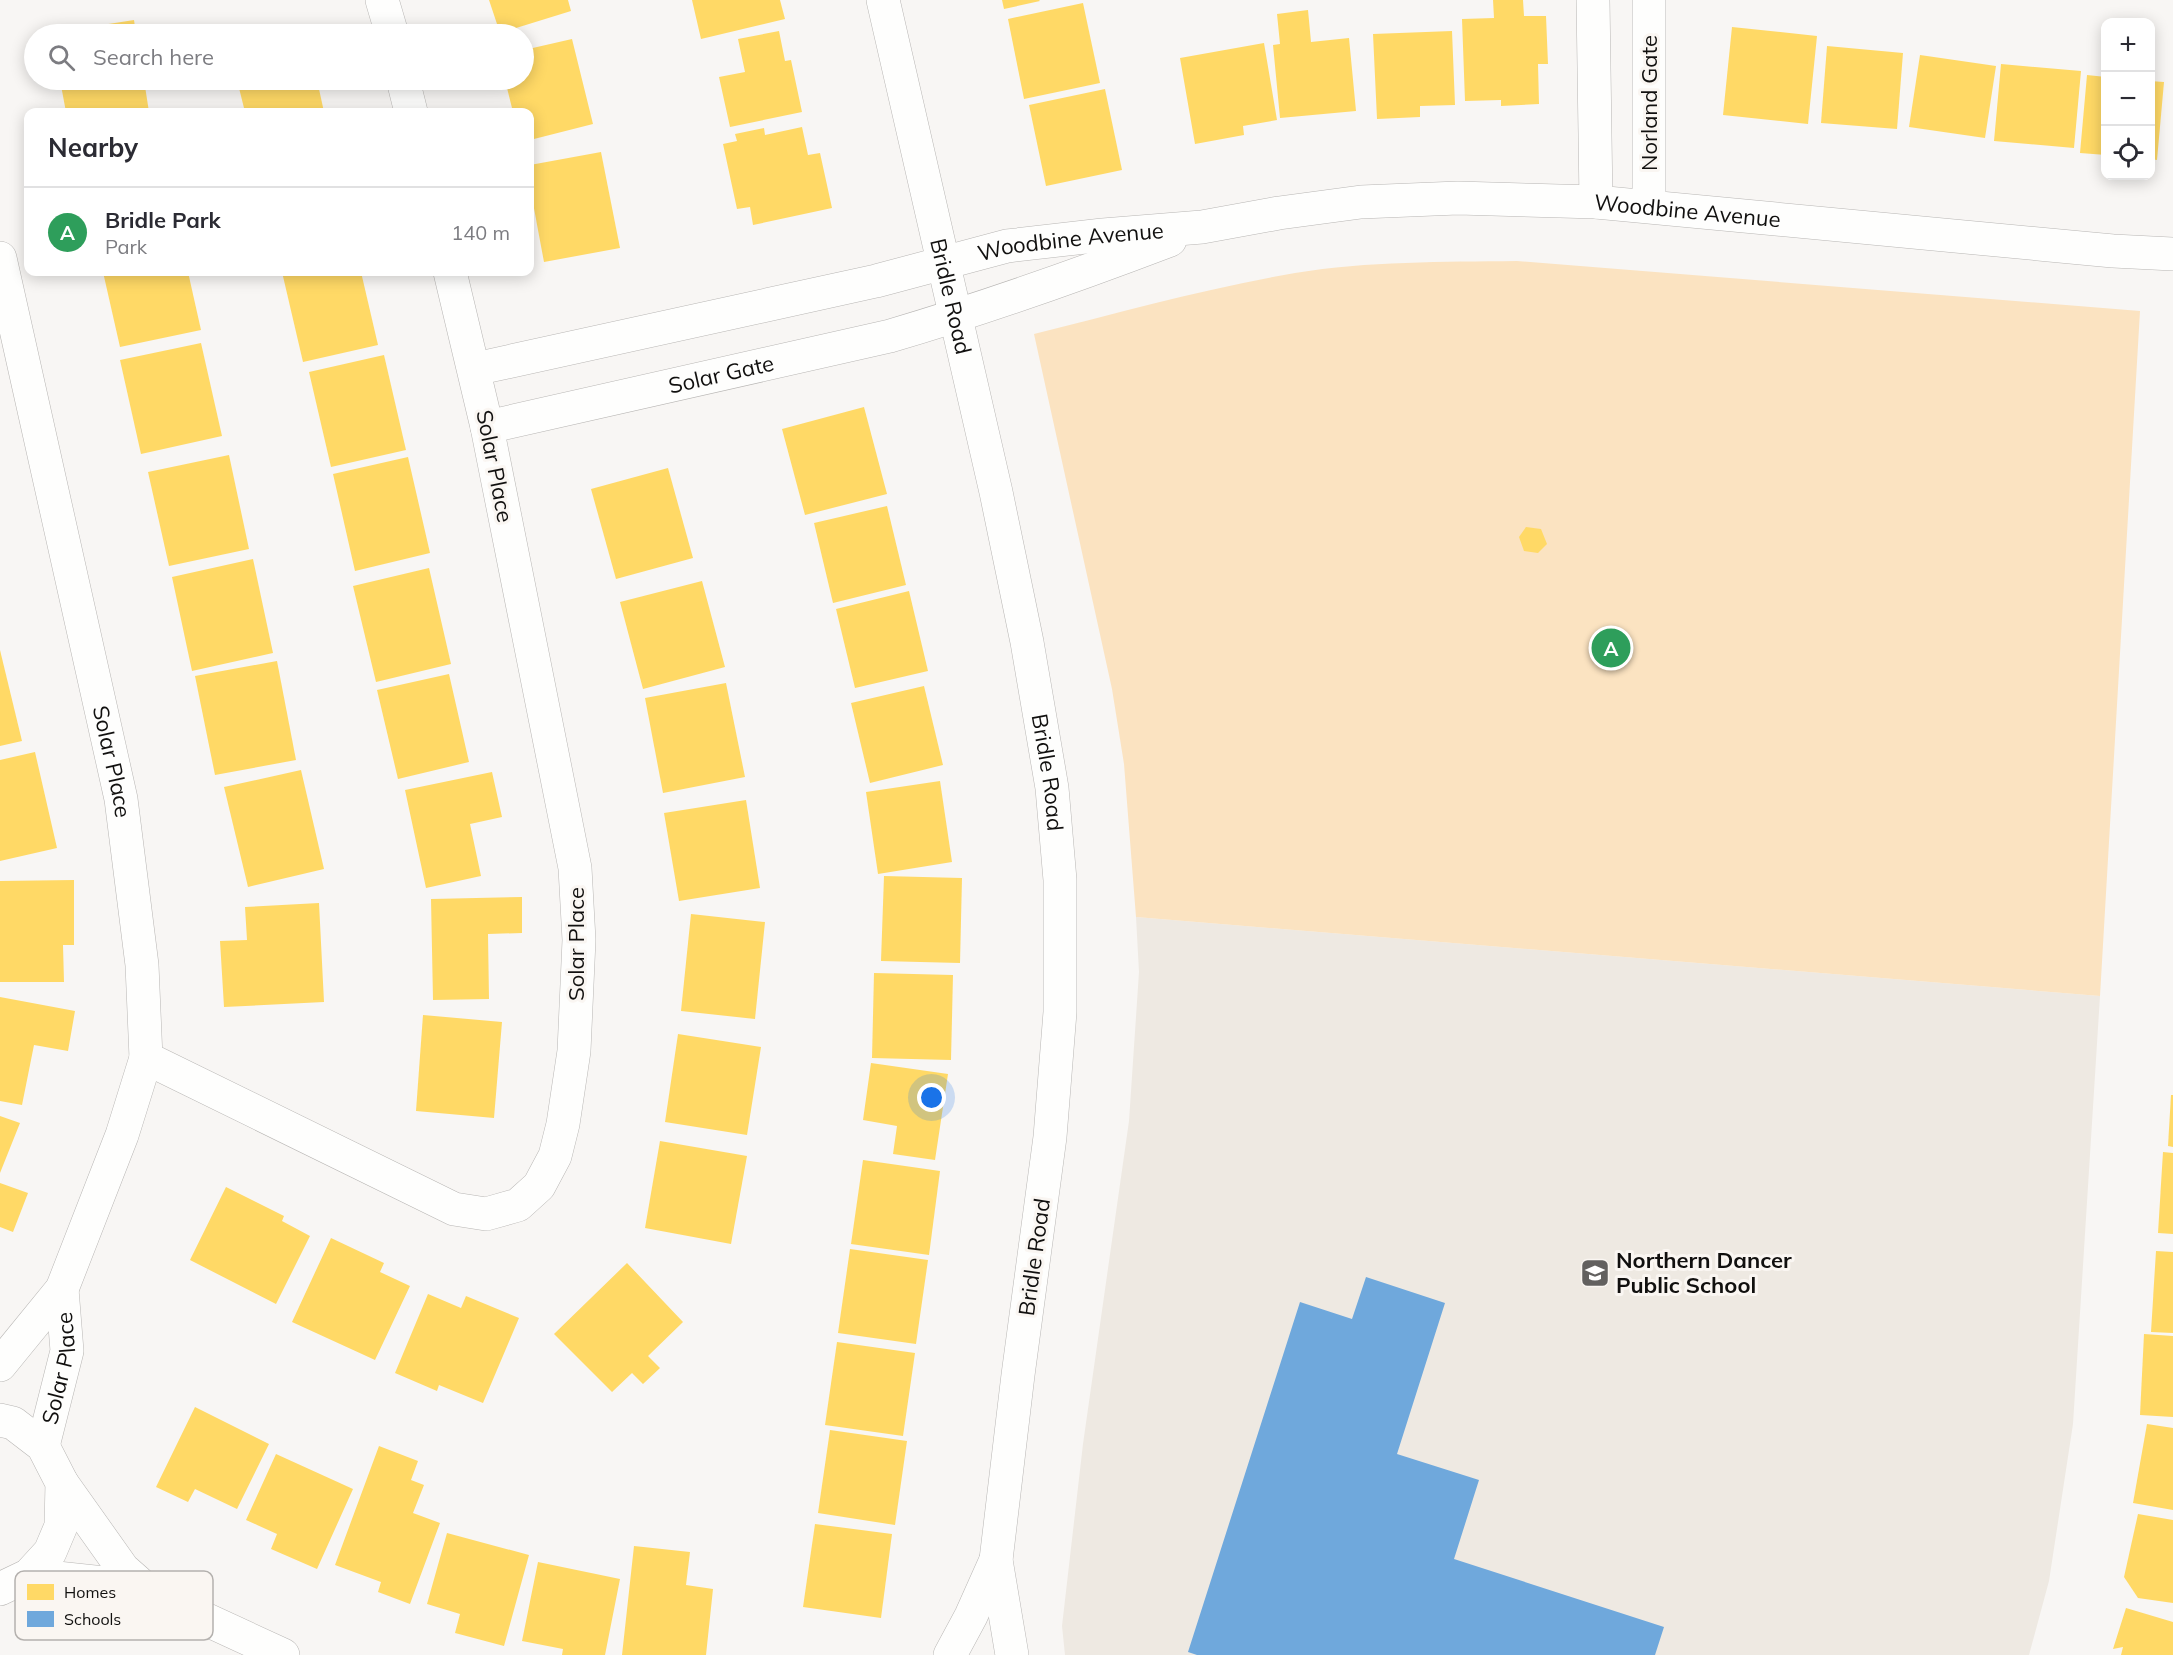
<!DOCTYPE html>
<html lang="en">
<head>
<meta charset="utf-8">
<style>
  :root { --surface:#fff; --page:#f2f2f3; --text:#2b2b33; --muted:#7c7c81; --line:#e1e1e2; --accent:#0f766e }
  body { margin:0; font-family:Mulish,sans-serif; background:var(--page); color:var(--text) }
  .controls { position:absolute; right:18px; top:18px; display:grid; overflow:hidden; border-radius:12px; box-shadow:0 3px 15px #0003 }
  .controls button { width:54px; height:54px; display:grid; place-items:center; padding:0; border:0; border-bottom:2px solid var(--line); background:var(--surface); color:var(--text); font:30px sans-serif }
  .you { position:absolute; left:932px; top:1098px; width:21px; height:21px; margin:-15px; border:4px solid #fff; border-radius:50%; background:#1a73e8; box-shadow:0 0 0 9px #1a73e833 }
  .badge { display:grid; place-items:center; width:39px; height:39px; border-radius:50%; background:var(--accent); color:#fff; font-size:20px; font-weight:700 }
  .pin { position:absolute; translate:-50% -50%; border:3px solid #fff; box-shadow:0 2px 6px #0006 }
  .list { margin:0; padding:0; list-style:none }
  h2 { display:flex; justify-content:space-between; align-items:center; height:78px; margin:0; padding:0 24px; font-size:26px }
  h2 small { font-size:20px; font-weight:400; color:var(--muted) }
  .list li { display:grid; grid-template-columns:39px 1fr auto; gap:18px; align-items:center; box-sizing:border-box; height:90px; padding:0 24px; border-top:2px solid var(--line) }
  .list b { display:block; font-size:22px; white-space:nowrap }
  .list p { margin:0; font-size:20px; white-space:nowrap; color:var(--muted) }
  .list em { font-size:20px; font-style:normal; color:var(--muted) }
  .icon { flex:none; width:33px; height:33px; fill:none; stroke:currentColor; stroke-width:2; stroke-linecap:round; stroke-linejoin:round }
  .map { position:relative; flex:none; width:2173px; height:1655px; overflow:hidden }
  .search { position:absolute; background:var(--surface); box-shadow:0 3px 15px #0003; left:24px; top:24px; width:510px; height:66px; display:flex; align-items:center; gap:15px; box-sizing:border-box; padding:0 21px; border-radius:33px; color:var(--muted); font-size:22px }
  .panel { position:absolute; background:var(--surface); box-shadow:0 3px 15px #0003; left:24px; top:108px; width:510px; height:168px; border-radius:12px }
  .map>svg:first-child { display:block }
  .built { fill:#eee9e2 }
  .green { fill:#fbe3c1 }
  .homes { fill:#ffd966 }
  .schools { fill:#6fa8dc }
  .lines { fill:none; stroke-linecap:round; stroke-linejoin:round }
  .street-casing { stroke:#b8b6b4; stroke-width:34 }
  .street { stroke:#fefefd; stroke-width:33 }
  .labels { text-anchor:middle; stroke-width:6; stroke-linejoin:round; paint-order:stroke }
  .street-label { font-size:22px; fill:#11100f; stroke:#faf6f2 }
  .poi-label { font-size:22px; font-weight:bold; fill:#11100f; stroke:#faf6f2; text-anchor:start }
  .key { fill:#faf6f2; stroke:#b4b1ae; stroke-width:1.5 }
  .key-label { font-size:16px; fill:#11100f }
</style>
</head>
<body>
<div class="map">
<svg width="2173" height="1655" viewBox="0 0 2173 1655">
  <rect width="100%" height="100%" fill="#f8f6f4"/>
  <path class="built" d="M1136 917 2100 996 2073 1424 2049 1581 2029 1655H1065L1062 1626 1083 1444 1129 1121 1139 972Z"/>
  <path class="green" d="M1517 261 2140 311 2100 996 1136 917 1124 764 1112 689 1034 334C1121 312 1207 288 1295 273 1368 261 1443 262 1517 261Z"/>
  <g class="homes">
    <path d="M489 0H568L571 11 500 33Z"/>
    <path d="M692 0H780L785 19 701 39Z"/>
    <path d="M1002 0H1039L1040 1 1004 9Z"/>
    <path d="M1493 0H1523L1524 16H1546L1548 64H1538L1539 104 1501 106V100L1465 101 1462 19 1494 18Z"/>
    <path d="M1083 3 1100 83 1024 99 1008 19Z"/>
    <path d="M1308 10 1311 42 1349 38 1356 111 1280 118 1273 45 1280 44 1277 14Z"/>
    <path d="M134 20 136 34H51V33Z"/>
    <path d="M1732 27 1817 36 1808 124 1723 115Z"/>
    <path d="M779 31 785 61 791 60 802 112 730 127 719 77 745 72 738 39Z"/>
    <path d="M1452 31 1455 105 1420 106V117L1377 119 1373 34Z"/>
    <path d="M572 39 593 124 530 140V112H513L505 80H524V50Z"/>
    <path d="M1264 43 1277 120 1243 126 1244 135 1195 144 1180 58Z"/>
    <path d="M1827 46 1903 53 1897 129 1821 123Z"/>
    <path d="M1920 55 1996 66 1985 138 1909 127Z"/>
    <path d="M2001 64 2081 71 2074 148 1994 141Z"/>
    <path d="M2087 75 2106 77V155L2080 153Z"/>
    <path d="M60 80H144L149 112H66Z"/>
    <path d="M237 80H317L324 112H245Z"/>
    <path d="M2150 81 2164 82 2157 160 2150 159Z"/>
    <path d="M1105 89 1122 170 1046 186 1029 105Z"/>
    <path d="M802 127 808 155 820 153 832 208 753 225 750 207 737 209 723 144 737 141 735 134 764 128 765 135Z"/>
    <path d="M601 152 620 248 544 262 530 187V165Z"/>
    <path d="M103 272H188L201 330 120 347Z"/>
    <path d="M282 272H361L378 345 303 362Z"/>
    <path d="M201 343 222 436 141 454 120 360Z"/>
    <path d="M384 355 406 450 331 467 309 372Z"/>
    <path d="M864 407 887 494 805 515 782 429Z"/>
    <path d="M229 455 249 549 169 566 148 472Z"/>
    <path d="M408 457 430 553 355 571 333 474Z"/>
    <path d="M668 468 693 558 616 579 591 489Z"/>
    <path d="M887 506 906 585 833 603 814 523Z"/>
    <path d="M1526 527 1541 529 1547 544 1538 553 1524 551 1519 537Z"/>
    <path d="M253 559 273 653 192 671 172 577Z"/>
    <path d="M429 568 451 664 376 682 353 586Z"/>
    <path d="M702 581 725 667 643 689 620 602Z"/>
    <path d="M909 591 928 671 855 688 836 609Z"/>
    <path d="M0 650 22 741 0 746Z"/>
    <path d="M277 661 296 760 215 775 195 676Z"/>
    <path d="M449 674 469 762 398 779 377 690Z"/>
    <path d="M726 683 745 777 663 793 645 698Z"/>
    <path d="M924 686 943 765 870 783 851 703Z"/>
    <path d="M35 752 57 848 0 861V760Z"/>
    <path d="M301 770 324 869 248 887 224 787Z"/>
    <path d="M492 772 502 817 470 824 481 876 426 888 405 790Z"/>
    <path d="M940 781 952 862 878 874 866 792Z"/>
    <path d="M746 800 760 888 679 901 664 813Z"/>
    <path d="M884 876 962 878 960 963 881 961Z"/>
    <path d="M74 880V945H63L64 982H0V881Z"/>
    <path d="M522 897V933L488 934 489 999 433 1000 431 899Z"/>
    <path d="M319 903 324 1002 224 1007 220 941 247 940 245 907Z"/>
    <path d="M691 914 765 922 755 1019 681 1011Z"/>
    <path d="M874 973 953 975 951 1060 872 1058Z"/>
    <path d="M0 997 75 1011 68 1051 34 1045 22 1105 0 1101Z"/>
    <path d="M423 1015 502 1022 494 1118 416 1111Z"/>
    <path d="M678 1034 761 1047 747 1135 665 1122Z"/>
    <path d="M871 1063 948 1074 935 1160 893 1154 897 1126 863 1120Z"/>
    <path d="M2171 1095H2173V1147L2168 1146Z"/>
    <path d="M0 1116 20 1123 0 1173Z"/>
    <path d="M660 1141 747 1156 731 1244 645 1228Z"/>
    <path d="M2163 1152 2173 1153V1234L2158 1233Z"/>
    <path d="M863 1160 940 1171 929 1255 851 1244Z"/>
    <path d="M0 1183 28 1193 13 1232 0 1227Z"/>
    <path d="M226 1187 284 1216 282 1221 310 1236 276 1304 190 1260Z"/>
    <path d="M331 1238 384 1263 380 1272 410 1286 375 1360 292 1322Z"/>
    <path d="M850 1249 928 1260 916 1344 838 1333Z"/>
    <path d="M2156 1251 2173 1252V1333L2151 1332Z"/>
    <path d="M627 1263 683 1322 648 1356 660 1368 643 1384 632 1373 612 1392 554 1334Z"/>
    <path d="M428 1294 461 1308 466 1296 519 1318 483 1403 439 1385 437 1391 395 1373Z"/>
    <path d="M2144 1334 2173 1336V1417L2140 1415Z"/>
    <path d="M837 1342 915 1353 903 1436 825 1425Z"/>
    <path d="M195 1407 269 1444 237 1509 195 1489 188 1502 156 1487Z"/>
    <path d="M2147 1424 2173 1428V1510L2133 1503Z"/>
    <path d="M830 1430 907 1441 895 1525 818 1513Z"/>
    <path d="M379 1446 418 1461 411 1480 424 1485 413 1513 440 1523 410 1604 378 1592 381 1582 335 1565Z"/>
    <path d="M276 1454 353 1489 317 1569 271 1549 277 1534 246 1520Z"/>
    <path d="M2138 1514 2173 1520V1603L2138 1598 2124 1577Z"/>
    <path d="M815 1524 892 1534 881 1618 803 1607Z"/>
    <path d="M447 1533 529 1555 504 1646 455 1633 460 1614 427 1604Z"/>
    <path d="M634 1546 690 1552 686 1585 713 1589 706 1655H622Z"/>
    <path d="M538 1562 620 1579 605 1655H562L563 1649 522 1641Z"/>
    <path d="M2126 1608 2173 1622V1655H2121L2123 1647 2113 1649Z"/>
  </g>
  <path class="schools" d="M1366 1277 1445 1303 1397 1454 1479 1480 1454 1559 1664 1627 1655 1655H1197L1188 1652 1300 1302 1352 1319Z"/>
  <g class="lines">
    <g class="street-casing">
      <g id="street">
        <path d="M382 0 392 34"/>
        <path id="s1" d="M883 0 996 492 1027 642 1052 788 1060 880V1012L1050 1137 1018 1375 996 1560 1012 1655"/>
        <path d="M1593 0 1596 202"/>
        <path d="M1649 0V206"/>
        <path d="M403 80 411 112"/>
        <path id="s2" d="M0 258 121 799 142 965 146 1058"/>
        <path id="s3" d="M475 369 876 281 1007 246 1103 235 1202 227 1279 213 1361 202 1458 198 1596 202 2113 251 2173 254"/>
        <path id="s4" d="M487 427 890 336C985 308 1078 275 1170 240"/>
        <path d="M0 1365 62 1289 122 1135 146 1058 454 1209 486 1214 518 1205 539 1186 555 1156 563 1124 574 1051 579 940 575 868 487 427 450 272"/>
        <path d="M0 1420 13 1423 43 1446 62 1483 61 1526 50 1552 29 1575 0 1589"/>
        <path id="s5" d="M43 1446 67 1351 62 1289"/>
        <path d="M62 1483 123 1569 149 1592"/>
        <path d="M29 1575 113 1584 153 1595 283 1655"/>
        <path d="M950 1655 971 1616 996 1560"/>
      </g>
    </g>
    <use href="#street" class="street"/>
  </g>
  <defs>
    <g id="school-square" transform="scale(1.5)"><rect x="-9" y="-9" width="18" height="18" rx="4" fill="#62605f" stroke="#faf6f2"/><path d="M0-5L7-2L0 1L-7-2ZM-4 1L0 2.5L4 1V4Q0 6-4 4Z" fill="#fff"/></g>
  </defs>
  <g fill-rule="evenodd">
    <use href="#school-square" x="1595" y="1273"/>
  </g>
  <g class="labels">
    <g class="street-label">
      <text transform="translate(1649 103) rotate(-90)" y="8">Norland Gate</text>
      <text dy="8" stroke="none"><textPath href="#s3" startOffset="1230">Woodbine Avenue</textPath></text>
      <text dy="8" stroke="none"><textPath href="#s3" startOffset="610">Woodbine Avenue</textPath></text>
      <text dy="8" stroke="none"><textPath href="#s1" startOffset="304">Bridle Road</textPath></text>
      <text dy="8" stroke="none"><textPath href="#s4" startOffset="240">Solar Gate</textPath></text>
      <text transform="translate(495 466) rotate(79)" y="8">Solar Place</text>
      <text dy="8" stroke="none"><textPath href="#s2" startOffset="516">Solar Place</textPath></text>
      <text dy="8" stroke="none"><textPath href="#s1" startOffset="790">Bridle Road</textPath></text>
      <text transform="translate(576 944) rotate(-90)" y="8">Solar Place</text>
      <text transform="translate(1034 1257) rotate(-82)" y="8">Bridle Road</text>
      <text dy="8" stroke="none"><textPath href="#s5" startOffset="80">Solar Place</textPath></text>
    </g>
    <g class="poi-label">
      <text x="1616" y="1268">Northern Dancer<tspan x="1616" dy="25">Public School</tspan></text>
    </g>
  </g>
  <rect x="15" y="1571" width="198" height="69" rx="9" class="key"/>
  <rect x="27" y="1584" width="27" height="16" fill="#ffd966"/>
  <rect x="27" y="1611" width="27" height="16" fill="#6fa8dc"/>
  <g class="key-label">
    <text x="64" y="1598">Homes</text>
    <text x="64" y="1625">Schools</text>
  </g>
</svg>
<div class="controls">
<button>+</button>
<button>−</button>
<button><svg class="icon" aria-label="locate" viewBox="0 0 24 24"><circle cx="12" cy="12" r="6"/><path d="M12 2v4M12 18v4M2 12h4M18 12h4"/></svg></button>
</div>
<div class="you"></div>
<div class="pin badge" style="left:1611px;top:648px;background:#2e9e5b">A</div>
<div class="search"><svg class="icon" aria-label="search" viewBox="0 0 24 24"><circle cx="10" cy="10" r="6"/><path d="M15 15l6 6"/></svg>Search here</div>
<section class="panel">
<h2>Nearby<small></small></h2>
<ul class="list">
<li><span class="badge" style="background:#2e9e5b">A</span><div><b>Bridle Park</b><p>Park</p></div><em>140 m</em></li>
</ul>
</section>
</div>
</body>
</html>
